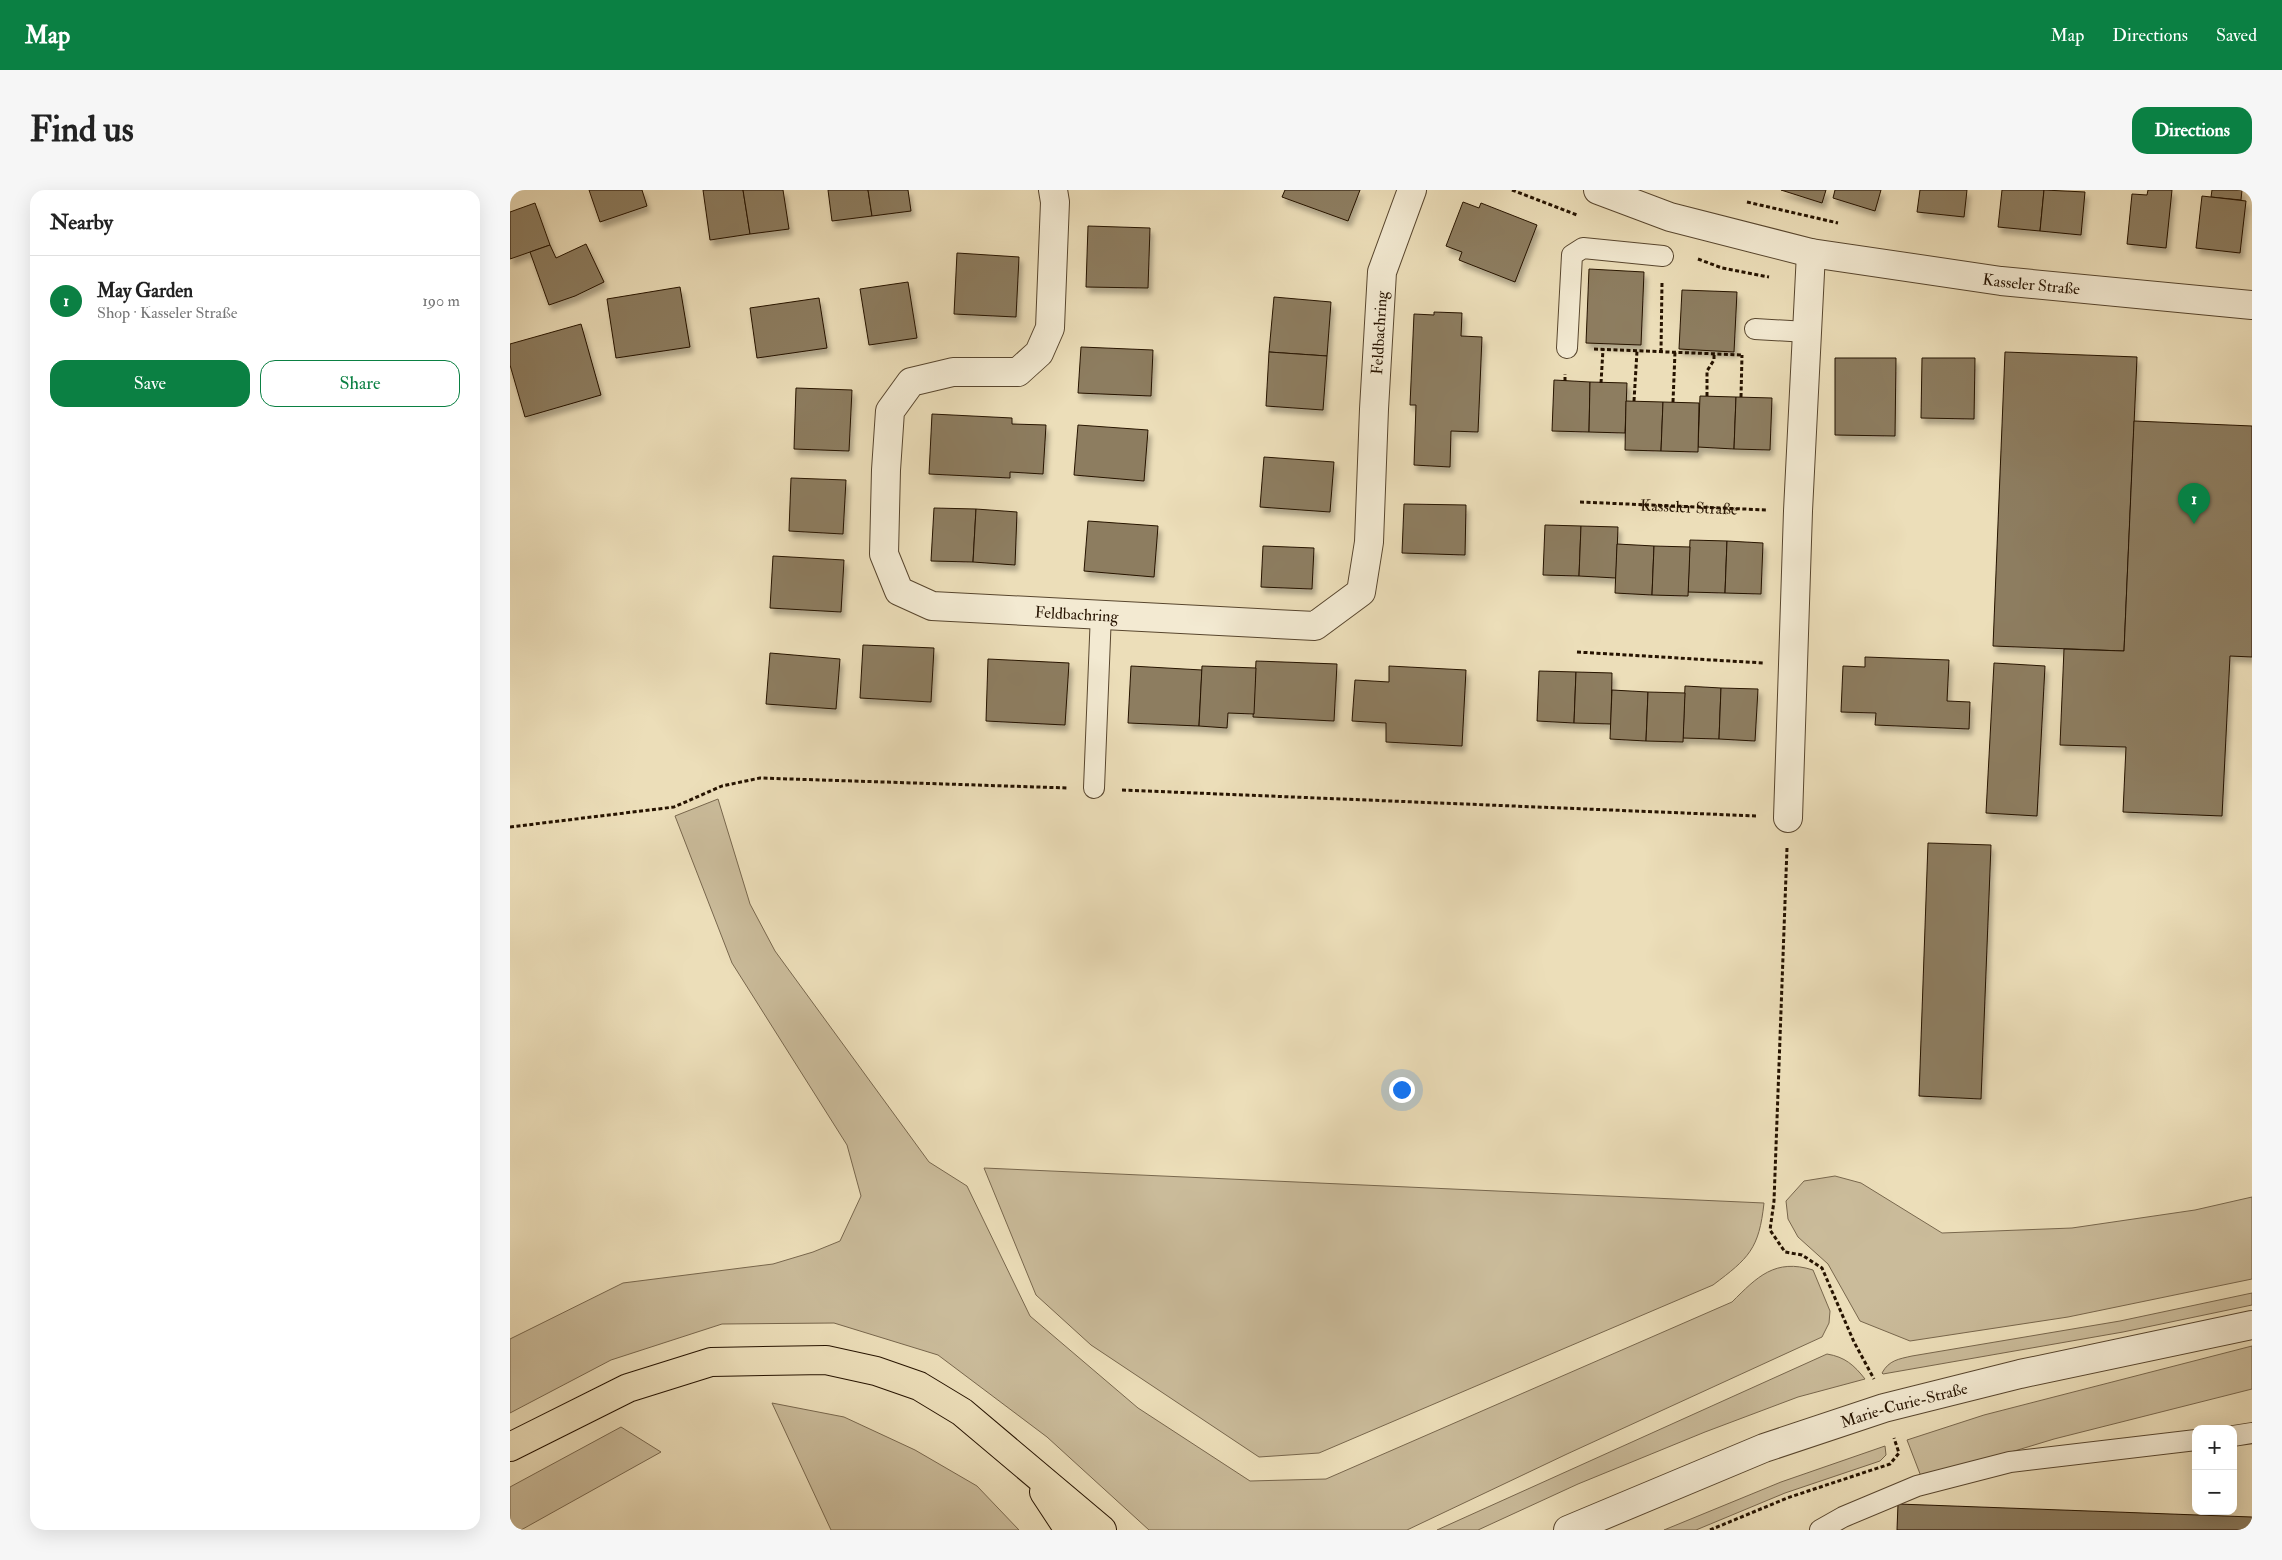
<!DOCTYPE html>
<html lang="en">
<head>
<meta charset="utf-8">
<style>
  :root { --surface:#fff; --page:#f6f6f6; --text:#222; --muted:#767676; --line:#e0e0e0; --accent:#0b8043 }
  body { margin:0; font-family:"IM FELL Double Pica",serif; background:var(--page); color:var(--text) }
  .controls { position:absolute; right:15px; bottom:15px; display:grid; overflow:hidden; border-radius:10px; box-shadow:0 5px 20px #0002 }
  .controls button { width:45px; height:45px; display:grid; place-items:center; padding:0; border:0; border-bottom:1px solid var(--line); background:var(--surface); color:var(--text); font:25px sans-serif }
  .you { position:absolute; left:891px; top:899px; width:18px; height:18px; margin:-12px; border:4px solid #fff; border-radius:50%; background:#1a73e8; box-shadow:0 0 0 8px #1a73e833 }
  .badge { display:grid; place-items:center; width:32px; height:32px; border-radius:50%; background:var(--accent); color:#fff; font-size:16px; font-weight:700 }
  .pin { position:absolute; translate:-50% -41px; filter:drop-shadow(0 1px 2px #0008) }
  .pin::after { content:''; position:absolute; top:26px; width:18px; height:15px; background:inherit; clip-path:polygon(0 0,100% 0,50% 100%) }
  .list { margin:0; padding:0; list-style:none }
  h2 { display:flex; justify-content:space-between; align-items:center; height:65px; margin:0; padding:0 20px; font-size:21px }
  h2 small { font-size:16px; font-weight:400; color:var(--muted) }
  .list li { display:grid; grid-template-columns:32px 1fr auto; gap:15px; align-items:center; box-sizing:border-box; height:90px; padding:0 20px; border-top:1px solid var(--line) }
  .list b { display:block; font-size:19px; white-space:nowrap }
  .list p { margin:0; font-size:16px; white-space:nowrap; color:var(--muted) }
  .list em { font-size:16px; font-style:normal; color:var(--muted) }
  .actions { display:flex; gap:10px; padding:15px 20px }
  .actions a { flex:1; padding:11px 0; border:1px solid var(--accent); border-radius:15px; text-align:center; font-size:18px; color:var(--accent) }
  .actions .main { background:var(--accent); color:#fff }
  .map { position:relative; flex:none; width:1742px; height:1340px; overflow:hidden; border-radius:15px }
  header { display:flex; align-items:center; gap:30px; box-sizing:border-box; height:70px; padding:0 25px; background:var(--accent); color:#fff }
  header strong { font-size:24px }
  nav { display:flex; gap:28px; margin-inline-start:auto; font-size:18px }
  .intro { display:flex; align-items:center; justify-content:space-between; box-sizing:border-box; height:120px; padding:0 30px }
  h1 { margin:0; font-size:35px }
  .button { padding:12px 22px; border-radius:15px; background:var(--accent); color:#fff; font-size:18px; font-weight:700 }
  main { display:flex; gap:30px; padding:0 30px }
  aside { flex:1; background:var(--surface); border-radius:15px; box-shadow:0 5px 20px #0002 }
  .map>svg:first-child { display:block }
  .green { fill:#cabb9a; stroke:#78674d }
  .building { fill:#8d7d60; stroke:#261300; filter:url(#shadow) }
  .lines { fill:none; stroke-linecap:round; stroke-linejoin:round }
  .service-casing { stroke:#58462e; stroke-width:22 }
  .minor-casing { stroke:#58462e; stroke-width:30 }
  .tertiary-casing { stroke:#58462e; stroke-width:30 }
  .motorway-casing { stroke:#261300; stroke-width:30 }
  .path { stroke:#261300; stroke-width:3; stroke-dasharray:4 2.5; stroke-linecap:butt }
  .service { stroke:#f3ead2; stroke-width:20 }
  .minor { stroke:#f3ead2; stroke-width:28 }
  .tertiary { stroke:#f3ead2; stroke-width:28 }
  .motorway { stroke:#ecdeb9; stroke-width:28 }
  .labels { text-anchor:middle; stroke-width:4; stroke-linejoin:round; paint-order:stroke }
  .street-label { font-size:16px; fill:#261300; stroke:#f3ead2 }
</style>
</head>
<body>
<header>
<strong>Map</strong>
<nav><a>Map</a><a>Directions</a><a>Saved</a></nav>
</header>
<div class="intro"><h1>Find us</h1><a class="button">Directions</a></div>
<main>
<aside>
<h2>Nearby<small></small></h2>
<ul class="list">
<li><span class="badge">1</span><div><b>May Garden</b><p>Shop · Kasseler Straße</p></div><em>190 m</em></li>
</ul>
<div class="actions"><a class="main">Save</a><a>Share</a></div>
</aside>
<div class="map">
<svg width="1742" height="1340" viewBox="0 0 1742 1340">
  <defs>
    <filter id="shadow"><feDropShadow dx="3" dy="5.5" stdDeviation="2.5" flood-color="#0004"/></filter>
  </defs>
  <rect width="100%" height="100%" fill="#ecdeb9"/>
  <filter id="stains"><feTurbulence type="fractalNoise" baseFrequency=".004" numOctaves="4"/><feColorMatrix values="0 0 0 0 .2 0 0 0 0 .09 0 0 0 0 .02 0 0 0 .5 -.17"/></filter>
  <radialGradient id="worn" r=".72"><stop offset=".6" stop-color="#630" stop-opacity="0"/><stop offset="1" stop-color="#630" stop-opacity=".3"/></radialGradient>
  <g class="green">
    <path d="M208 609 240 714 265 761 419 972 457 996 520 1126 628 1218 740 1291 816 1289 1222 1112C1247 1087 1265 1068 1303 1080L1320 1121 1319 1133 1312 1147 1057 1264 897 1340H639L537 1247 428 1165 324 1133 212 1134 101 1170 0 1223V1149L113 1093 263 1074 303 1062 330 1051 351 1006 337 955 222 773 165 626Z"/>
    <path d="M474 978 1254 1013C1249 1059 1239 1068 1203 1095L809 1263 749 1267 581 1155 526 1105Z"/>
    <path d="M1325 986 1351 993 1432 1043 1562 1038 1685 1020 1742 1007V1089L1558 1127 1400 1151 1350 1131 1318 1074 1288 1047 1278 1029 1276 1011 1294 991Z"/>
    <path d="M1742 1103V1115L1613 1142 1373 1184 1372 1183C1379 1170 1389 1169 1402 1166L1610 1131Z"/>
    <path d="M1742 1156V1199L1544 1249 1412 1289 1397 1250 1474 1225Z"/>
    <path d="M1317 1164C1335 1167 1344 1175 1355 1189L1288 1207 1195 1242 1068 1294 968 1340H927Z"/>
    <path d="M262 1213 334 1227 405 1260 467 1296 509 1340H321Z"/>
    <path d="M111 1237 151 1262 11 1340H0V1297Z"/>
    <path d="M1375 1256 1376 1265 1370 1271 1275 1303 1186 1340H1154L1271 1292Z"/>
  </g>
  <g class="building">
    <path d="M79 0H132L137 16 90 32Z"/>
    <path d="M193 0H233L240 44 200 50Z"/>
    <path d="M233 0H273L279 39 240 44Z"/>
    <path d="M318 0H358L362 26 322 31Z"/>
    <path d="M358 0H398L401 21 362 26Z"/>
    <path d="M775 0H850L838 31 772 7Z"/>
    <path d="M1271 0H1316L1312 13Z"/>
    <path d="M1325 0H1371L1365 21 1323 8Z"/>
    <path d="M1410 0H1457L1454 27 1407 22Z"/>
    <path d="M1492 0H1534L1530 41 1488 37Z"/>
    <path d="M1534 0 1575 2 1571 45 1530 41Z"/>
    <path d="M1638 0H1662L1656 58 1617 54 1622 4 1637 5Z"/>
    <path d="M1702 0H1732L1731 10 1701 7Z"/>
    <path d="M1692 6 1736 11 1730 63 1686 58Z"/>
    <path d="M953 12 969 18 971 13 1027 35 1005 92 949 70 952 62 936 56Z"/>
    <path d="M25 13 40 55 0 69V22Z"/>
    <path d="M578 36 640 38 638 98 576 97Z"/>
    <path d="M76 54 94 92 65 106 39 115 20 62 40 55 46 68Z"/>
    <path d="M447 63 509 67 506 127 444 124Z"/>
    <path d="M1079 79 1134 82 1131 155 1076 153Z"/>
    <path d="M398 92 407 148 359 155 350 99Z"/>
    <path d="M170 97 180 157 106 168 97 109Z"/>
    <path d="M1172 100 1227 102 1224 162 1169 159Z"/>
    <path d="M764 107 821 112 817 166 759 162Z"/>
    <path d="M309 108 317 158 247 168 240 118Z"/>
    <path d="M924 122 952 123 951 146 972 147 968 242 941 241 940 277 904 275 906 215H900L904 124 924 125Z"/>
    <path d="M71 134 91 205 15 227 0 175V154Z"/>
    <path d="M571 157 643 160 641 206 568 203Z"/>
    <path d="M759 162 817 166 813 220 756 216Z"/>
    <path d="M1495 162 1627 167 1614 461 1483 456Z"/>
    <path d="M1325 168H1386L1385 246 1325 245Z"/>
    <path d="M1412 168H1465L1464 229 1411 228Z"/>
    <path d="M1044 190 1080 192 1079 242 1042 241Z"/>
    <path d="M1080 192 1117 193 1115 243 1079 242Z"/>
    <path d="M286 198 342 200 339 261 284 259Z"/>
    <path d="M1190 206 1226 207 1224 259 1188 257Z"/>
    <path d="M1226 207 1262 208 1260 260 1224 259Z"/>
    <path d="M1116 211 1153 212 1151 261 1115 260Z"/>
    <path d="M1153 212 1189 213 1188 262 1151 261Z"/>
    <path d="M422 224 502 228V234L536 235 533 284 500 282V288L419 284Z"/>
    <path d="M1624 231 1742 236V467L1720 466 1712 626 1613 622 1616 557 1550 555 1554 459 1614 461Z"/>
    <path d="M568 235 638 240 634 291 564 285Z"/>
    <path d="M754 267 824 272 820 322 750 317Z"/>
    <path d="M281 288 336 290 333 344 279 341Z"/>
    <path d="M894 314 956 315 955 365 892 363Z"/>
    <path d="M424 318 466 319 463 372 421 371Z"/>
    <path d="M466 319 507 322 505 375 463 372Z"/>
    <path d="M578 331 648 336 644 387 574 381Z"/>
    <path d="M1035 335 1071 336 1069 386 1033 385Z"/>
    <path d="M1071 336 1108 337 1106 388 1069 386Z"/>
    <path d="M1180 350 1217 351 1215 403 1178 402Z"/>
    <path d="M1217 351 1253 353 1251 404 1215 403Z"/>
    <path d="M1107 354 1144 356 1142 405 1105 403Z"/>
    <path d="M753 356 804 358 802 399 751 397Z"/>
    <path d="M1144 356 1180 357 1178 406 1142 405Z"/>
    <path d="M263 366 334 370 331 422 260 418Z"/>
    <path d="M353 455 424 458 421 512 350 508Z"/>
    <path d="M260 463 330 469 326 519 256 514Z"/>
    <path d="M1355 467 1439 470 1437 511 1460 512 1459 539 1365 535 1366 523 1331 522 1333 476 1355 477Z"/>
    <path d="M478 469 559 473 555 535 476 531Z"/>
    <path d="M746 471 827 474 824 531 743 527Z"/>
    <path d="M1484 473 1535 476 1527 626 1476 623Z"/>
    <path d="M621 476 692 480 689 536 618 533Z"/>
    <path d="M692 476 746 478 744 524 718 523 717 538 689 536Z"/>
    <path d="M879 476 956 480 952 556 876 552V533L842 531 845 490 879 492Z"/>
    <path d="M1029 481 1066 482 1064 533 1027 531Z"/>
    <path d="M1066 482 1102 483 1101 534 1064 533Z"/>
    <path d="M1175 496 1211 498 1209 549 1173 548Z"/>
    <path d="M1211 498 1248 499 1245 551 1209 549Z"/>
    <path d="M1102 500 1138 502 1136 551 1100 549Z"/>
    <path d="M1138 502 1175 503 1173 552 1136 551Z"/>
    <path d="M1418 653 1481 655 1471 909 1409 906Z"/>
    <path d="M1388 1314 1742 1327V1340H1387Z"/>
  </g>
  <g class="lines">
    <g class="service-casing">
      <g id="service">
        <path d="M1245 139 1297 142"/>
        <path d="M1057 158 1062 65 1073 58 1153 66"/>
        <path d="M584 598 591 423"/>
        <path d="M1723 1246 1742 1243"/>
        <path d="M1310 1340 1333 1327 1407 1296 1500 1272 1686 1250"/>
      </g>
    </g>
    <g class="minor-casing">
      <g id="minor">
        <path id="s2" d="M543 0 545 12 540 138 529 163 508 182H443L401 192 380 221 376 280 374 364 389 401 422 416 805 436 851 402 859 352 864 219 872 82 902 0"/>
        <path id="s3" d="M1088 0 1160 27 1301 63 1491 91 1742 115"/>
        <path d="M1278 628 1288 321 1301 63"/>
      </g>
    </g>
    <g class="tertiary-casing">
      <g id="tertiary">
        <path id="s4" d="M1058 1340 1254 1258 1374 1218 1510 1184 1742 1135"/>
      </g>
    </g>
    <g class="motorway-casing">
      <g id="motorway">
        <path d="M0 1257 118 1198 201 1172 316 1170 366 1181 409 1196 452 1222 592 1340"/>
        <path d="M534 1302 559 1340"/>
      </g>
    </g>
    <g class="path">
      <path d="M1002 0 1067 25"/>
      <path d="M1237 12 1328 33"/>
      <path d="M1188 69 1212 78 1259 87"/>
      <path d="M1084 159 1233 165"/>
      <path d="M1151 162 1152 92"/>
      <path d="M1055 191V184"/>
      <path d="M1091 193 1093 159"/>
      <path d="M1197 206V181L1204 170V164"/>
      <path d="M1231 207 1232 165"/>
      <path d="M1124 211 1127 161"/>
      <path d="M1163 212 1165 162"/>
      <path id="s1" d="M1070 312 1257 320"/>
      <path d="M1067 462 1253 473"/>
      <path d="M612 600 1247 626"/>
      <path d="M0 637 164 617 212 596 250 588 558 598"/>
      <path d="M1277 658 1264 1011 1260 1040 1275 1062 1292 1065 1312 1078 1344 1152 1364 1189"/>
      <path d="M1200 1340 1277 1308 1380 1274 1389 1263 1384 1248"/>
    </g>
    <use href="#service" class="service"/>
    <use href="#minor" class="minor"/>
    <use href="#tertiary" class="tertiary"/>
    <use href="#motorway" class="motorway"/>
  </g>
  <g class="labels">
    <g class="street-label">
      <text dy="6" stroke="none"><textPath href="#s3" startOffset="445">Kasseler Straße</textPath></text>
      <text dy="6" stroke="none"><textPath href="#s2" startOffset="1258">Feldbachring</textPath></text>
      <text dy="6" stroke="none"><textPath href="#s1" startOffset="109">Kasseler Straße</textPath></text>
      <text dy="6" stroke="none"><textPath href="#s2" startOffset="702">Feldbachring</textPath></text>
      <text dy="6" stroke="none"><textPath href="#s4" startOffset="359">Marie-Curie-Straße</textPath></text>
    </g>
  </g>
  <rect width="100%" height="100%" filter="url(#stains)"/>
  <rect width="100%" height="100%" fill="url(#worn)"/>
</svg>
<div class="controls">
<button>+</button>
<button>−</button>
</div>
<div class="you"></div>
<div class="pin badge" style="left:1684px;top:334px">1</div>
</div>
</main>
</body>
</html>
